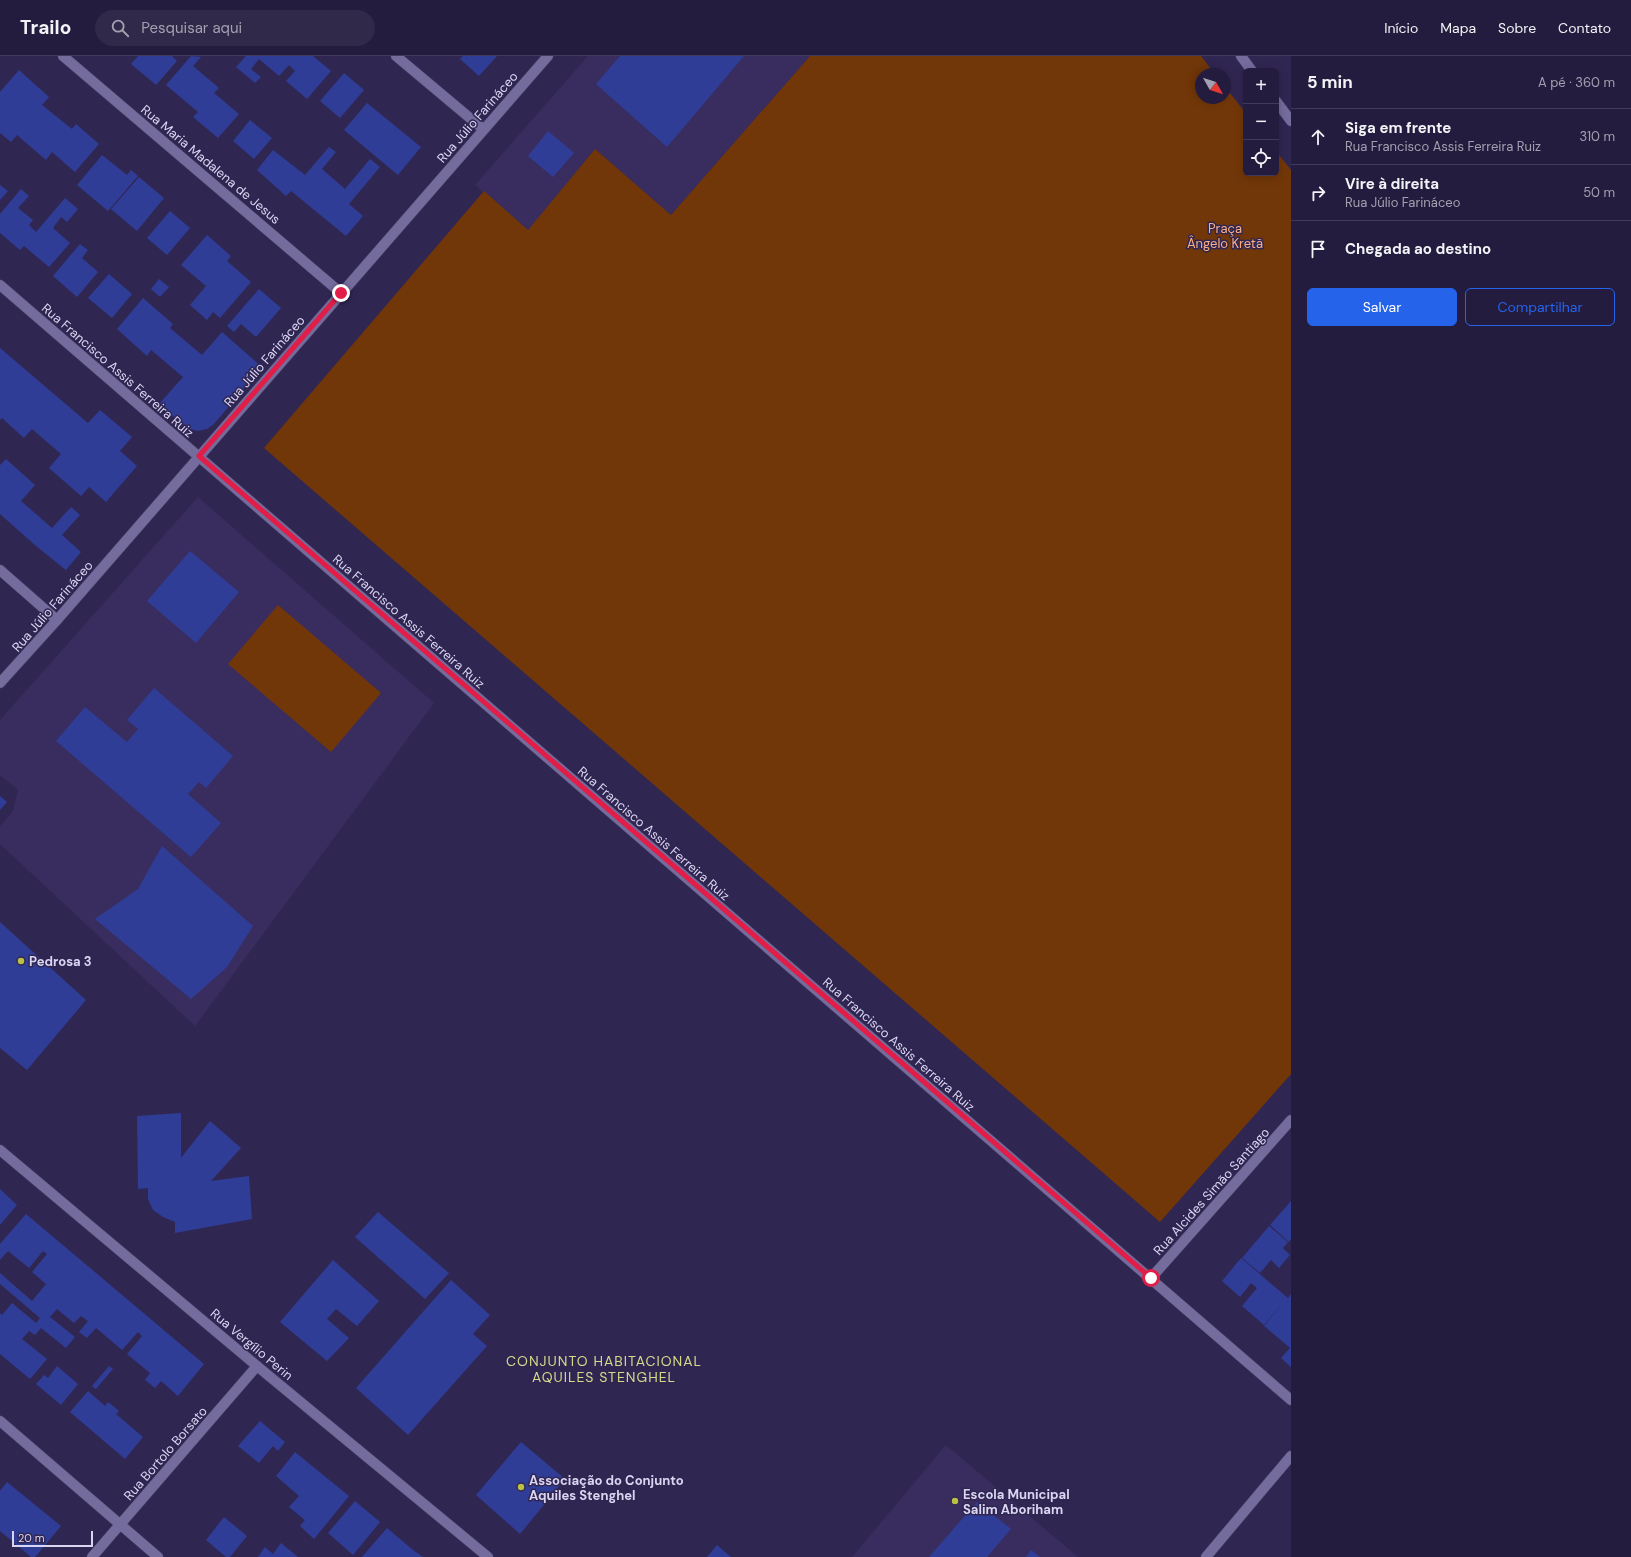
<!DOCTYPE html>
<html lang="pt">
<head>
<meta charset="utf-8">
<style>
  :root { --surface:#241c3e; --page:#302949; --text:#f1f3f6; --muted:#a3a1b0; --line:#413a58; --accent:#2563eb }
  body { margin:0; font-family:"DM Sans",sans-serif; background:var(--page); color:var(--text) }
  .controls { position:absolute; right:12px; top:12px; display:grid; overflow:hidden; border-radius:6px; box-shadow:0 2px 10px #0003 }
  .controls button { width:36px; height:36px; display:grid; place-items:center; padding:0; border:0; border-bottom:1px solid var(--line); background:var(--surface); color:var(--text); font:20px sans-serif }
  .compass { position:absolute; left:1195px; top:12px; width:36px; height:36px; border-radius:50%; background:var(--surface); box-shadow:0 2px 10px #0003; rotate:129deg }
  .scale { position:absolute; left:12px; bottom:10px; width:81px; box-sizing:border-box; padding-left:4px; border:2px solid #dad6f2; border-top:0; font-size:11px; line-height:14px; white-space:nowrap; color:#dad6f2; -webkit-text-stroke:3px #302652; paint-order:stroke }
  .stop { position:absolute; width:12px; height:12px; margin:-9px; border:3px solid #e11d48; border-radius:50%; background:#fff }
  .stop.end { background:#e11d48; border-color:#fff; box-shadow:0 1px 4px #0008 }
  .list { margin:0; padding:0; list-style:none }
  h2 { display:flex; justify-content:space-between; align-items:center; height:52px; margin:0; padding:0 16px; font-size:17px }
  h2 small { font-size:13px; font-weight:400; color:var(--muted) }
  .list li { display:grid; grid-template-columns:26px 1fr auto; gap:12px; align-items:center; box-sizing:border-box; height:56px; padding:0 16px; border-top:1px solid var(--line) }
  .list b { display:block; font-size:15px; white-space:nowrap }
  .list p { margin:0; font-size:13px; white-space:nowrap; color:var(--muted) }
  .list em { font-size:13px; font-style:normal; color:var(--muted) }
  .actions { display:flex; gap:8px; padding:12px 16px }
  .actions a { flex:1; padding:9px 0; border:1px solid var(--accent); border-radius:6px; text-align:center; font-size:14px; color:var(--accent) }
  .actions .main { background:var(--accent); color:#fff }
  .icon { flex:none; width:22px; height:22px; fill:none; stroke:currentColor; stroke-width:2; stroke-linecap:round; stroke-linejoin:round }
  .map { position:relative; flex:none; width:1291px; height:1501px; overflow:hidden }
  header { display:flex; align-items:center; gap:24px; box-sizing:border-box; height:56px; padding:0 20px; background:var(--surface); border-bottom:1px solid var(--line) }
  header strong { font-size:19px }
  nav { display:flex; gap:22px; margin-inline-start:auto; font-size:14px }
  .search { width:280px; height:36px; background:var(--page); display:flex; align-items:center; gap:10px; box-sizing:border-box; padding:0 14px; border-radius:22px; color:var(--muted); font-size:15px }
  main { display:flex }
  aside { flex:1; background:var(--surface) }
  .map>svg:first-child { display:block }
  .built { fill:#392d60 }
  .green { fill:#723708 }
  .building { fill:#2f3d97 }
  .lines { fill:none; stroke-linecap:round; stroke-linejoin:round }
  .minor-casing { stroke:#4b4167; stroke-width:11 }
  .minor { stroke:#746c9d; stroke-width:10 }
  .route { stroke:#e11d48; stroke-width:5 }
  .poi-dot { fill:#bbc045; stroke:#302652; stroke-width:1.5 }
  .labels { text-anchor:middle; stroke-width:3; stroke-linejoin:round; paint-order:stroke }
  .street-label { font-size:13px; fill:#dad6f2; stroke:#302652 }
  .park-label { font-size:13px; fill:#faaf83; stroke:#302652 }
  .poi-label { font-size:13px; font-weight:bold; fill:#dad6f2; stroke:#302652; text-anchor:start }
  .neighbourhood-label { font-size:14px; letter-spacing:1px; fill:#d4d98b; stroke:#302652 }
</style>
</head>
<body>
<header>
<strong>Trailo</strong>
<div class="search"><svg class="icon" aria-label="search" viewBox="0 0 24 24"><circle cx="10" cy="10" r="6"/><path d="M15 15l6 6"/></svg>Pesquisar aqui</div>
<nav><a>Início</a><a>Mapa</a><a>Sobre</a><a>Contato</a></nav>
</header>
<main>
<div class="map">
<svg width="1291" height="1501" viewBox="0 0 1291 1501">
  <rect width="100%" height="100%" fill="#302652"/>
  <g class="built">
    <path d="M588 0H810L671 159 595 93 528 174 475 129Z"/>
    <path d="M198 441 434 647 195 970 0 788V770L13 755 18 734 0 719V664Z"/>
    <path d="M946 1389 1078 1501H852Z"/>
  </g>
  <g class="green">
    <path d="M810 0H1201L1215 18H1201V42H1225V31L1246 57V117H1276V95L1291 114V1018L1160 1166 264 392 484 135 528 174 595 93 671 159Z"/>
    <path d="M278 549 381 637 331 696 228 608Z"/>
  </g>
  <g class="building">
    <path d="M138 0H172L177 5 156 29 131 8Z"/>
    <path d="M191 0 201 1 193 10 219 32 214 37 239 58 218 82 193 61 198 56 166 29Z"/>
    <path d="M246 0H313L331 15 307 43 286 25 295 15 289 9 279 20 259 3 251 13 261 21 255 27 236 11Z"/>
    <path d="M463 0H497L479 20 460 3Z"/>
    <path d="M620 0H744L667 91 596 28Z"/>
    <path d="M19 14 49 41 42 49 72 73 76 68 99 88 75 116 52 96 46 104 17 79 11 86 0 77V36Z"/>
    <path d="M344 17 364 34 340 62 320 45Z"/>
    <path d="M367 47 421 91 398 119 344 74Z"/>
    <path d="M250 64 272 82 254 103 233 85Z"/>
    <path d="M548 75 574 97 553 121 528 100Z"/>
    <path d="M329 91 336 96 322 113 345 133 370 103 380 111 349 148 363 160 346 180 291 135 286 140 257 114 273 94 305 119Z"/>
    <path d="M102 99 127 119 131 114 138 120 108 155 77 129Z"/>
    <path d="M139 121 164 142 137 175 111 153Z"/>
    <path d="M0 129 8 135 0 144Z"/>
    <path d="M21 133 29 140 18 152 33 164 29 169 36 176 65 142 78 153 67 166 61 161 53 172 70 187 49 211 24 190 20 194 0 177V158Z"/>
    <path d="M170 155 190 172 167 199 147 182Z"/>
    <path d="M207 179 231 200 227 205 251 226 220 262 213 256 207 264 190 249 206 230 181 209Z"/>
    <path d="M80 188 88 194 82 202 98 216 77 241 53 220Z"/>
    <path d="M109 218 132 238 112 262 88 242Z"/>
    <path d="M159 223 169 231 160 241 151 233Z"/>
    <path d="M259 233 281 252 256 281 241 268 234 276 227 270Z"/>
    <path d="M143 242 173 268 170 272 202 299 222 276 262 311 214 368 207 373 197 375 187 372 159 348 183 321 151 294 147 300 117 273Z"/>
    <path d="M0 292 88 367 100 354 132 381 120 395 137 410 106 446 89 431 81 440 49 412 61 398 32 373 24 382 2 362 0 364Z"/>
    <path d="M6 403 35 429 21 445 52 472 71 451 80 459 62 479 81 496 66 514 36 490 0 458V409Z"/>
    <path d="M190 495 239 536 196 587 147 545Z"/>
    <path d="M154 632 233 700 206 732 199 726 188 738 221 767 191 801 56 685 85 651 127 686 138 673 127 664Z"/>
    <path d="M0 740 7 746 0 754Z"/>
    <path d="M162 790 253 870 227 911 191 943 95 863 138 833Z"/>
    <path d="M0 866 86 944 27 1014 0 992Z"/>
    <path d="M181 1057V1102L210 1065 241 1092 211 1125 249 1120 252 1163 175 1177V1166L163 1161 153 1154 148 1143V1132L138 1133 137 1060Z"/>
    <path d="M0 1133 17 1149 0 1169Z"/>
    <path d="M1291 1145V1183L1289 1186 1270 1169Z"/>
    <path d="M378 1156 449 1217 425 1243 355 1181Z"/>
    <path d="M26 1158 204 1308 178 1340 161 1325 155 1332 145 1324 150 1317 127 1298 142 1280 138 1276 122 1294 96 1272 87 1282 79 1276 88 1265 81 1260 74 1267 57 1253 50 1261 75 1281 66 1292 41 1272 35 1279 29 1275 22 1283 47 1303 30 1323 0 1298V1257L2 1259 12 1247 36 1267 40 1262 0 1228V1217L32 1245 46 1228 32 1216 47 1198 43 1195 29 1212 8 1195 0 1204V1188Z"/>
    <path d="M1269 1170 1288 1186 1283 1192 1290 1199 1279 1212 1271 1204 1260 1217 1242 1202Z"/>
    <path d="M1241 1202 1288 1242 1291 1238V1311L1281 1302 1290 1292 1264 1270 1282 1248 1264 1269 1242 1250 1257 1232 1251 1227 1240 1241 1222 1225Z"/>
    <path d="M333 1204 379 1245 357 1270 336 1253 327 1263 349 1282 327 1305 280 1266Z"/>
    <path d="M451 1224 490 1259 473 1278 487 1290 408 1379 356 1332Z"/>
    <path d="M57 1310 78 1328 61 1349 36 1328 44 1319 48 1322Z"/>
    <path d="M109 1310 113 1313 96 1333 92 1330Z"/>
    <path d="M88 1335 105 1350 108 1346 119 1355 116 1358 143 1381 125 1403 70 1356Z"/>
    <path d="M260 1365 285 1386 278 1395 273 1390 259 1407 238 1390Z"/>
    <path d="M521 1386 565 1423 520 1478 476 1439Z"/>
    <path d="M295 1396 349 1440 314 1483 300 1470 305 1464 289 1451 299 1440 276 1420Z"/>
    <path d="M7 1426 61 1470 35 1501H31L0 1475V1435Z"/>
    <path d="M355 1445 380 1466 353 1499 328 1477Z"/>
    <path d="M977 1446 1011 1473 987 1501H929Z"/>
    <path d="M224 1461 247 1480 230 1501H226L206 1484Z"/>
    <path d="M387 1472 413 1494 423 1501H362Z"/>
    <path d="M281 1487 298 1501H258L265 1491 273 1498Z"/>
    <path d="M717 1489 731 1501H707Z"/>
    <path d="M1031 1494 1040 1501H1026Z"/>
  </g>
  <g class="lines">
    <g class="minor-casing">
      <g id="minor">
        <path d="M63 0 341 237"/>
        <path d="M396 0 483 73"/>
        <path d="M1241 0 1252 15"/>
        <path d="M1276 45 1291 65"/>
        <path d="M0 229 1291 1344"/>
        <path d="M0 514 57 564"/>
        <path d="M0 627 57 564 548 0"/>
        <path d="M0 1094 257 1310 488 1501"/>
        <path d="M1151 1222 1291 1064"/>
        <path d="M0 1365 158 1501"/>
        <path d="M92 1501 257 1310"/>
        <path d="M1206 1501 1291 1400"/>
      </g>
    </g>
    <use href="#minor" class="minor"/>
  </g>
  <g class="lines">
    <path class="route" d="M341 237 199 400 1151 1222"/>
  </g>
  <g class="poi-dot">
    <circle cx="21" cy="905" r="4"/>
    <circle cx="521" cy="1431" r="4"/>
    <circle cx="955" cy="1445" r="4"/>
  </g>
  <g class="labels">
    <g class="street-label">
      <text transform="translate(477 61) rotate(-49)" y="5">Rua Júlio Farináceo</text>
      <text transform="translate(211 108) rotate(40)" y="5">Rua Maria Madalena de Jesus</text>
      <text transform="translate(264 305) rotate(-49)" y="5">Rua Júlio Farináceo</text>
      <text transform="translate(118 314) rotate(41)" y="5">Rua Francisco Assis Ferreira Ruiz</text>
      <text transform="translate(52 550) rotate(-49)" y="5">Rua Júlio Farináceo</text>
      <text transform="translate(409 565) rotate(41)" y="5">Rua Francisco Assis Ferreira Ruiz</text>
      <text transform="translate(654 777) rotate(41)" y="5">Rua Francisco Assis Ferreira Ruiz</text>
      <text transform="translate(899 988) rotate(41)" y="5">Rua Francisco Assis Ferreira Ruiz</text>
      <text transform="translate(1211 1135) rotate(-48)" y="5">Rua Alcides Simão Santiago</text>
      <text transform="translate(252 1288) rotate(40)" y="5">Rua Vergílio Perin</text>
      <text transform="translate(165 1397) rotate(-49)" y="5">Rua Bortolo Borsato</text>
    </g>
    <g class="park-label">
      <text x="1225" y="177">Praça<tspan x="1225" dy="15">Ângelo Kretã</tspan></text>
    </g>
    <g class="poi-label">
      <text x="29" y="910">Pedrosa 3</text>
      <text x="529" y="1429">Associação do Conjunto<tspan x="529" dy="15">Aquiles Stenghel</tspan></text>
      <text x="963" y="1443">Escola Municipal<tspan x="963" dy="15">Salim Aboriham</tspan></text>
    </g>
    <g class="neighbourhood-label">
      <text x="604" y="1310">CONJUNTO HABITACIONAL<tspan x="604" dy="16">AQUILES STENGHEL</tspan></text>
    </g>
  </g>
</svg>
<div class="controls">
<button>+</button>
<button>−</button>
<button><svg class="icon" aria-label="locate" viewBox="0 0 24 24"><circle cx="12" cy="12" r="6"/><path d="M12 2v4M12 18v4M2 12h4M18 12h4"/></svg></button>
</div>
<svg class="compass" viewBox="-18 -18 36 36"><path d="M0-13l5 13h-10z" fill="#e53935"/><path d="M0 13l5-13h-10z" fill="#a3a1b0"/></svg>
<div class="scale">20 m</div>
<div class="stop" style="left:1151px;top:1222px"></div>
<div class="stop end" style="left:341px;top:237px"></div>
</div>
<aside>
<h2>5 min<small>A pé · 360 m</small></h2>
<ul class="list">
<li><svg class="icon" aria-label="ahead" viewBox="0 0 24 24"><path d="M12 20V5M6 11l6-6 6 6"/></svg><div><b>Siga em frente</b><p>Rua Francisco Assis Ferreira Ruiz</p></div><em>310 m</em></li>
<li><svg class="icon" aria-label="right" viewBox="0 0 24 24"><path d="M7 20v-9h11M14 6l5 5-5 5"/></svg><div><b>Vire à direita</b><p>Rua Júlio Farináceo</p></div><em>50 m</em></li>
<li><svg class="icon" aria-label="arrive" viewBox="0 0 24 24"><path d="M6 21V4h12l-3 4 3 4H6"/></svg><div><b>Chegada ao destino</b></div></li>
</ul>
<div class="actions"><a class="main">Salvar</a><a>Compartilhar</a></div>
</aside>
</main>
</body>
</html>
